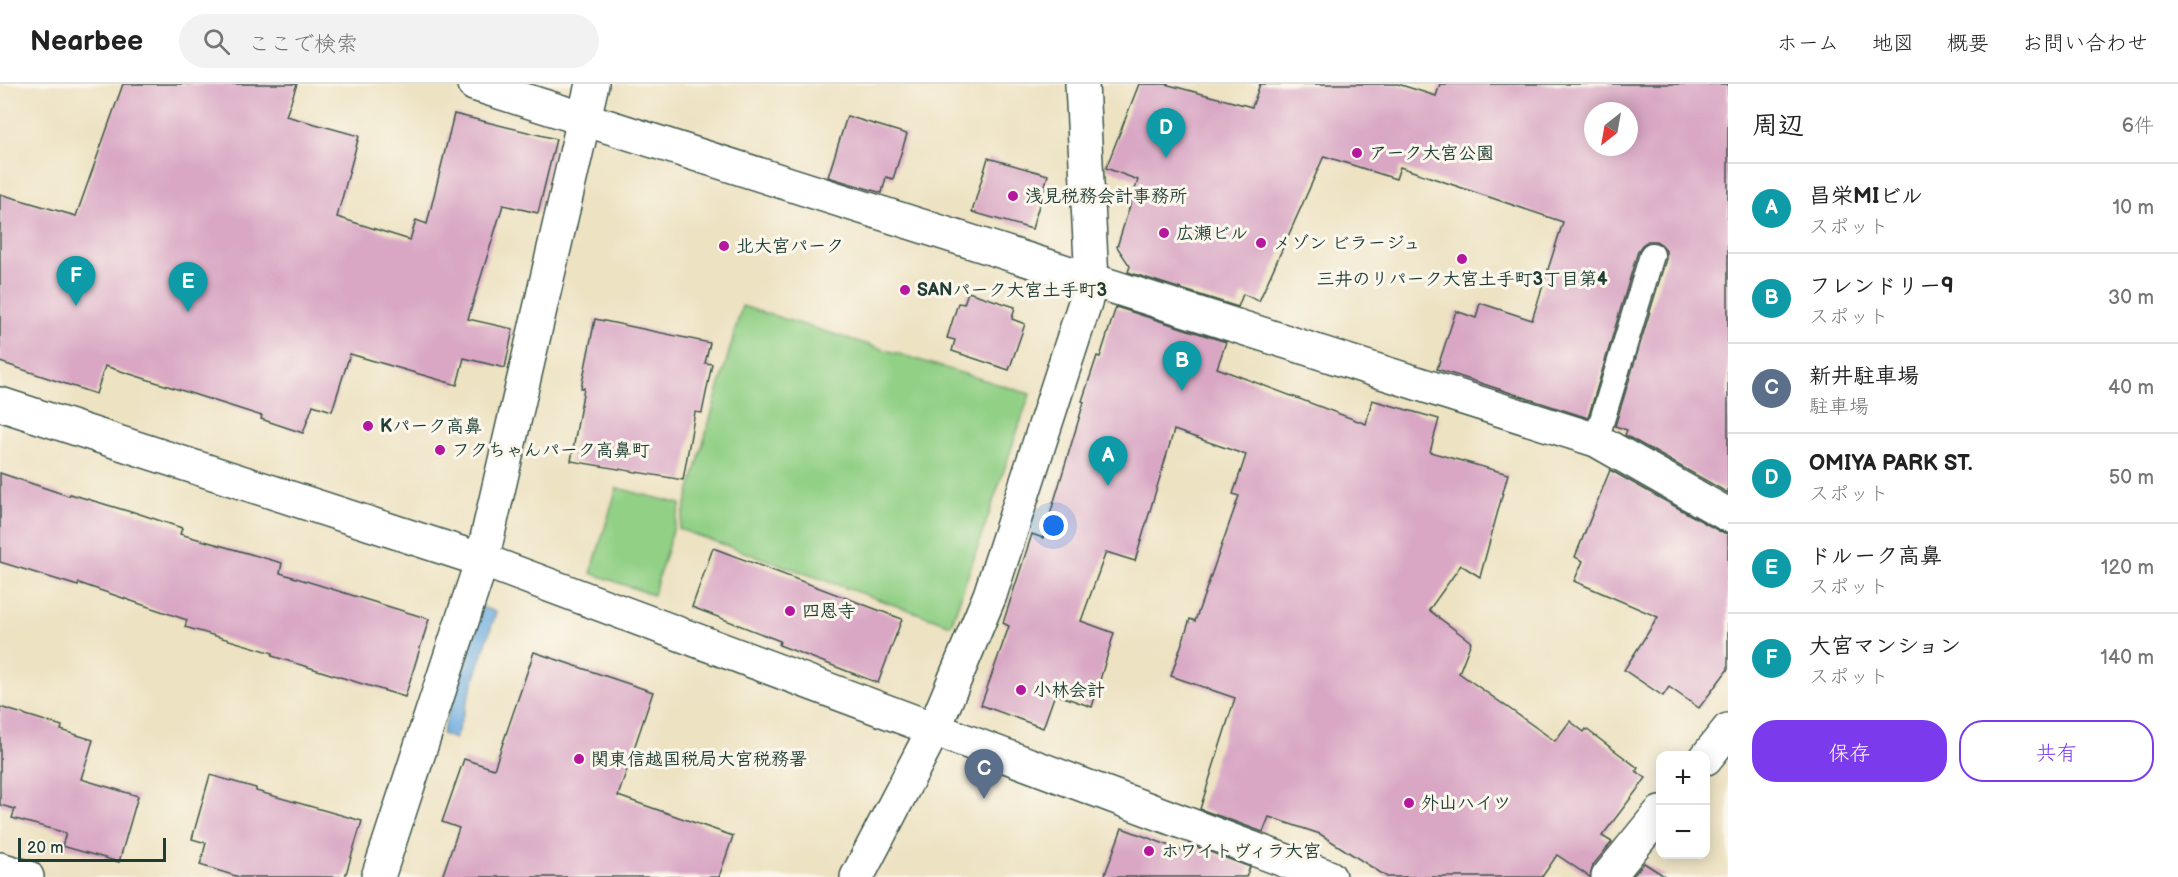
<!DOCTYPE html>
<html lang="ja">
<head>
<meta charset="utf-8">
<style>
  :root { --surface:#fff; --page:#f2f2f2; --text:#222; --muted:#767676; --line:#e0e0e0; --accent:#7c3aed }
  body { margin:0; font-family:"Balsamiq Sans","Klee One",sans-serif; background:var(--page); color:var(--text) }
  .controls { position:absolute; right:18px; bottom:18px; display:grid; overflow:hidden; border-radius:12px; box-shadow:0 3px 15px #0003 }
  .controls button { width:54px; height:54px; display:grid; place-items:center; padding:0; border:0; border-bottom:2px solid var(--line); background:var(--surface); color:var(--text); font:30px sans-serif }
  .compass { position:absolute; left:1584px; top:18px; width:54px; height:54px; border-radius:50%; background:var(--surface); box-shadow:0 3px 15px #0003; rotate:211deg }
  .scale { position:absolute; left:18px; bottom:15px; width:148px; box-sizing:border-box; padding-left:6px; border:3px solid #1f3d34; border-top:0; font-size:16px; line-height:21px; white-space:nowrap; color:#1f3d34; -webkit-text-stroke:4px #fbf7ec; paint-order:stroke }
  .you { position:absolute; left:1054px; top:442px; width:21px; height:21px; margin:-15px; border:4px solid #fff; border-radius:50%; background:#1a73e8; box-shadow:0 0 0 9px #1a73e833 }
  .badge { display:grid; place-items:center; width:39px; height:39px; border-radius:50%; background:var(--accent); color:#fff; font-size:20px; font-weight:700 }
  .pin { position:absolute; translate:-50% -50px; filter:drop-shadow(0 2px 3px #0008) }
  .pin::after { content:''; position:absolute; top:32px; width:21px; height:18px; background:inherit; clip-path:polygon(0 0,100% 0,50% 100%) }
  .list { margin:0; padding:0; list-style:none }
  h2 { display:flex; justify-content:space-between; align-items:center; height:78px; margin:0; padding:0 24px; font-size:26px }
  h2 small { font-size:20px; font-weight:400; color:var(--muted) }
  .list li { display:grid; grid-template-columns:39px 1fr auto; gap:18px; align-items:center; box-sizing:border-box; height:90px; padding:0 24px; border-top:2px solid var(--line) }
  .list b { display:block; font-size:22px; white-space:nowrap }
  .list p { margin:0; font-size:20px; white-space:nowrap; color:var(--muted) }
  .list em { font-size:20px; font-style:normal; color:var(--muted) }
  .actions { display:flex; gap:12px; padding:18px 24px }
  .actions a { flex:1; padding:14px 0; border:2px solid var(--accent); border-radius:24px; text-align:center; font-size:21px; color:var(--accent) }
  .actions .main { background:var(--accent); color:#fff }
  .icon { flex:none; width:33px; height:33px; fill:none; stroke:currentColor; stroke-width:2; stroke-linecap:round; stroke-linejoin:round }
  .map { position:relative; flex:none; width:1728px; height:793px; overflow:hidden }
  header { display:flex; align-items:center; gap:36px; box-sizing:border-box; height:84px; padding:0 30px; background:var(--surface); border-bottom:2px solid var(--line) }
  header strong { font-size:28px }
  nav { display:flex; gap:33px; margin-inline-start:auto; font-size:21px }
  .search { width:420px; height:54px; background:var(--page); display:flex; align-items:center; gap:15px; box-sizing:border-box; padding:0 21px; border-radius:33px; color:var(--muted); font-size:22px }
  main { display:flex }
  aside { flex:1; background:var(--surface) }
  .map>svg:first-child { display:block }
  .green { fill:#92d086; stroke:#58865d; stroke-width:1.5 }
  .water { fill:#6cacdf; stroke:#46748a; stroke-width:1.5 }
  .building { fill:#d9a7c4; fill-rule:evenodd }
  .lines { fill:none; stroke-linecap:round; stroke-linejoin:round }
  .lane-casing { stroke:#3e5649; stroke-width:27 }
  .street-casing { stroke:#3e5649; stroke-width:36 }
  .lane { stroke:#fff; stroke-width:24 }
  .street { stroke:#fff; stroke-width:33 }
  .poi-dot { fill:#b5179e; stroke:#fbf7ec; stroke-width:2 }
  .labels { text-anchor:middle; stroke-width:6; stroke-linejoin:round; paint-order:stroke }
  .poi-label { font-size:18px; font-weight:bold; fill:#1f3d34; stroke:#fbf7ec; text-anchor:start }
</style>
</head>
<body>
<header>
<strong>Nearbee</strong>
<div class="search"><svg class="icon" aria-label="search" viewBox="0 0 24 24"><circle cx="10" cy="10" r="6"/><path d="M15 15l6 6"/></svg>ここで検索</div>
<nav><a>ホーム</a><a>地図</a><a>概要</a><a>お問い合わせ</a></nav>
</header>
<main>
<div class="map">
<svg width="1728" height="793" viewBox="0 0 1728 793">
  <rect width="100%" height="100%" fill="#fbf7ec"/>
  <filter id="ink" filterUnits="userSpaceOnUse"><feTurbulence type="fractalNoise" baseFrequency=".0167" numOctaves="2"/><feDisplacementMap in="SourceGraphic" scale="12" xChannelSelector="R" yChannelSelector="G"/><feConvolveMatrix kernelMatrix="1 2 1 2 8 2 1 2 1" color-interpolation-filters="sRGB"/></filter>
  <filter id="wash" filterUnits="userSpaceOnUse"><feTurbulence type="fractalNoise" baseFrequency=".008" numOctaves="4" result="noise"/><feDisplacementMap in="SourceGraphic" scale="24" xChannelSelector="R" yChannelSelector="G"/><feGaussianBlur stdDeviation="1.35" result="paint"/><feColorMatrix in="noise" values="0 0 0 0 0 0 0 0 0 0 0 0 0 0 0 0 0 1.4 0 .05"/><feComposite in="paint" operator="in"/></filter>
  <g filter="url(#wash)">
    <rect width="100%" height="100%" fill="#ede2c2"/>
    <g class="green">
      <path d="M742 222 1030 310 951 541 679 445Z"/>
      <path d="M617 404 681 420 653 511 591 489Z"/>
    </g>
    <path class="water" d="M482 523 496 528 455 655 442 650Z"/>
    <g id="blocks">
      <g class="building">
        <path d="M123 0H297L286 32 359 52 337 133 410 156 416 136 427 140 454 30 556 55 538 129 503 121 468 235 513 245 505 284 464 274 457 301 350 270 332 327 313 321 303 349 261 335 262 332 105 282 96 310 0 278V110L76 132Z"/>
        <path d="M1139 0H1165L1252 23 1260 0H1398L1436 12 1440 0H1728V409L1625 351 1627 346 1615 342 1666 175V167L1662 161 1656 157H1648L1642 161 1638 167 1588 334 1437 285 1456 227 1476 234 1480 219 1532 236 1563 138 1400 83 1396 95 1324 72 1259 217 1243 210 1238 223 1128 188 1130 182 1117 163 1138 96 1106 84ZM1593 27H1629V63H1593Z"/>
        <path d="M847 32 907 50 893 95 886 93 882 109 828 93Z"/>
        <path d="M988 74 1048 91 1032 145 972 128Z"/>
        <path d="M968 208 1015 223 1012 235 1025 240 1009 286 952 267 955 256 947 254 958 219 964 220Z"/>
        <path d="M1116 223 1226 258 1217 284 1366 340 1372 316 1439 335 1430 368 1508 390 1480 493 1461 481 1429 526 1471 558 1459 589 1555 657 1570 637 1584 648 1586 645 1638 684 1636 687 1646 694 1602 752 1612 758 1593 781 1590 793 1557 771 1542 793H1387L1320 750 1269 733 1263 748 1200 725 1235 614 1171 592 1190 535 1195 537 1239 412 1233 410 1246 371 1174 346 1135 477 1106 468 1081 537 1114 549 1092 623 1055 610 1043 644 981 621 1009 542 1003 539 1032 450 1043 454 1084 318 1082 317 1097 272 1100 273Z"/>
        <path d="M595 235 710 259 705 279 712 280 702 329 695 328 683 396 571 377 584 304H581Z"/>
        <path d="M1610 386 1719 447 1728 450V585L1699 624 1669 603 1663 612 1624 586 1658 533 1574 497 1583 477 1575 473Z"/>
        <path d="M0 389 69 412 70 410 131 428V427L182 444 180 450 282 479 280 489 429 535 405 613 272 572 273 569 185 543 187 536 79 499 78 502 0 478Z"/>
        <path d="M713 464 902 535 878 599 779 561 780 557 692 523Z"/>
        <path d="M534 568 653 608 618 712 733 752 719 793H442L459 744 442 738 464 675 494 685Z"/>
        <path d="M0 623 62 642 61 646 93 656 81 695 138 712 119 778 62 762 66 749 12 734 15 725 0 721Z"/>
        <path d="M210 691 256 704V707L362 737 345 793H239L200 781 206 759 192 755Z"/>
        <path d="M1122 744 1186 768 1189 760 1250 783 1246 793H1104Z"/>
        <path d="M1644 779 1666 793H1632Z"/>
      </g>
    </g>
  </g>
  <g filter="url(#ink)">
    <use href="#blocks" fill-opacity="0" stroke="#3e5649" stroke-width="1.5"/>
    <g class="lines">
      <g class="lane-casing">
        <path id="lane" d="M1596 356 1652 171"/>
      </g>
      <g class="street-casing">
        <g id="street">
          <path d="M474 0 1596 356 1728 431"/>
          <path d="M0 320 482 476 1329 793"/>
          <path d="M1706 674 1728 646"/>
          <path d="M0 785 27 793"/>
          <path d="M378 793 482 476 592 0"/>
          <path d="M857 793 934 645 990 511 1092 197 1082 0"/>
          <path d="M1608 793 1660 729"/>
        </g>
      </g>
      <use href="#lane" class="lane"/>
      <use href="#street" class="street"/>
    </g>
  </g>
  <g class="poi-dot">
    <circle cx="1357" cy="69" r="6"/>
    <circle cx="1013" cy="112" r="6"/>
    <circle cx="1164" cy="149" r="6"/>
    <circle cx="1261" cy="159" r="6"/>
    <circle cx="724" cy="162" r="6"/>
    <circle cx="1462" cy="175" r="6"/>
    <circle cx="905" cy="206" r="6"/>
    <circle cx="368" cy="342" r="6"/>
    <circle cx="440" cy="366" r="6"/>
    <circle cx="790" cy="527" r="6"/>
    <circle cx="1021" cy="606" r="6"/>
    <circle cx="579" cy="675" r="6"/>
    <circle cx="1409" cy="719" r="6"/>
    <circle cx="1149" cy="767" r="6"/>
  </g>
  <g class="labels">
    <g class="poi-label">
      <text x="1369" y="75">アーク大宮公園</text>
      <text x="1025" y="118">浅見税務会計事務所</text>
      <text x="1176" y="155">広瀬ビル</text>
      <text x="1273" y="165">メゾン ビラージュ</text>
      <text x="736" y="168">北大宮パーク</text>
      <text x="1462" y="201" text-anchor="middle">三井のリパーク大宮土手町3丁目第4</text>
      <text x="917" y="212">SANパーク大宮土手町3</text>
      <text x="380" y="348">Kパーク高鼻</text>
      <text x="452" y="372">フクちゃんパーク高鼻町</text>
      <text x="802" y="533">四恩寺</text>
      <text x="1033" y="612">小林会計</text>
      <text x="591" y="681">関東信越国税局大宮税務署</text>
      <text x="1421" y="725">外山ハイツ</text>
      <text x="1161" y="773">ホワイトヴィラ大宮</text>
    </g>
  </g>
</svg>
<div class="controls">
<button>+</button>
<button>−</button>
</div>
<svg class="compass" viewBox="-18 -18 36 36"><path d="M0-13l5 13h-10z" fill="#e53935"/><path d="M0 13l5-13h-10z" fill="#767676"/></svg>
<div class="scale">20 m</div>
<div class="you"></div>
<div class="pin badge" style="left:1108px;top:402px;background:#0f9aa8">A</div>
<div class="pin badge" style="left:1182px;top:307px;background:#0f9aa8">B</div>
<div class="pin badge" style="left:984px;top:715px;background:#5c6f8a">C</div>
<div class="pin badge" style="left:1166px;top:74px;background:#0f9aa8">D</div>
<div class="pin badge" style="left:188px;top:228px;background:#0f9aa8">E</div>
<div class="pin badge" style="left:76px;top:222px;background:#0f9aa8">F</div>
</div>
<aside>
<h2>周辺<small>6件</small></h2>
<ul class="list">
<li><span class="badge" style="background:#0f9aa8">A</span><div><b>昌栄MIビル</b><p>スポット</p></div><em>10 m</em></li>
<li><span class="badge" style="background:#0f9aa8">B</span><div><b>フレンドリー9</b><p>スポット</p></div><em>30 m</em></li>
<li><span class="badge" style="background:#5c6f8a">C</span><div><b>新井駐車場</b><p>駐車場</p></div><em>40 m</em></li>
<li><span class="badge" style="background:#0f9aa8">D</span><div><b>OMIYA PARK ST.</b><p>スポット</p></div><em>50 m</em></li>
<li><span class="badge" style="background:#0f9aa8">E</span><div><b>ドルーク高鼻</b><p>スポット</p></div><em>120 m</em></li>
<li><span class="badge" style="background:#0f9aa8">F</span><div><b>大宮マンション</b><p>スポット</p></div><em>140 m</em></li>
</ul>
<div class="actions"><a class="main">保存</a><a>共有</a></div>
</aside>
</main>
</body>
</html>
